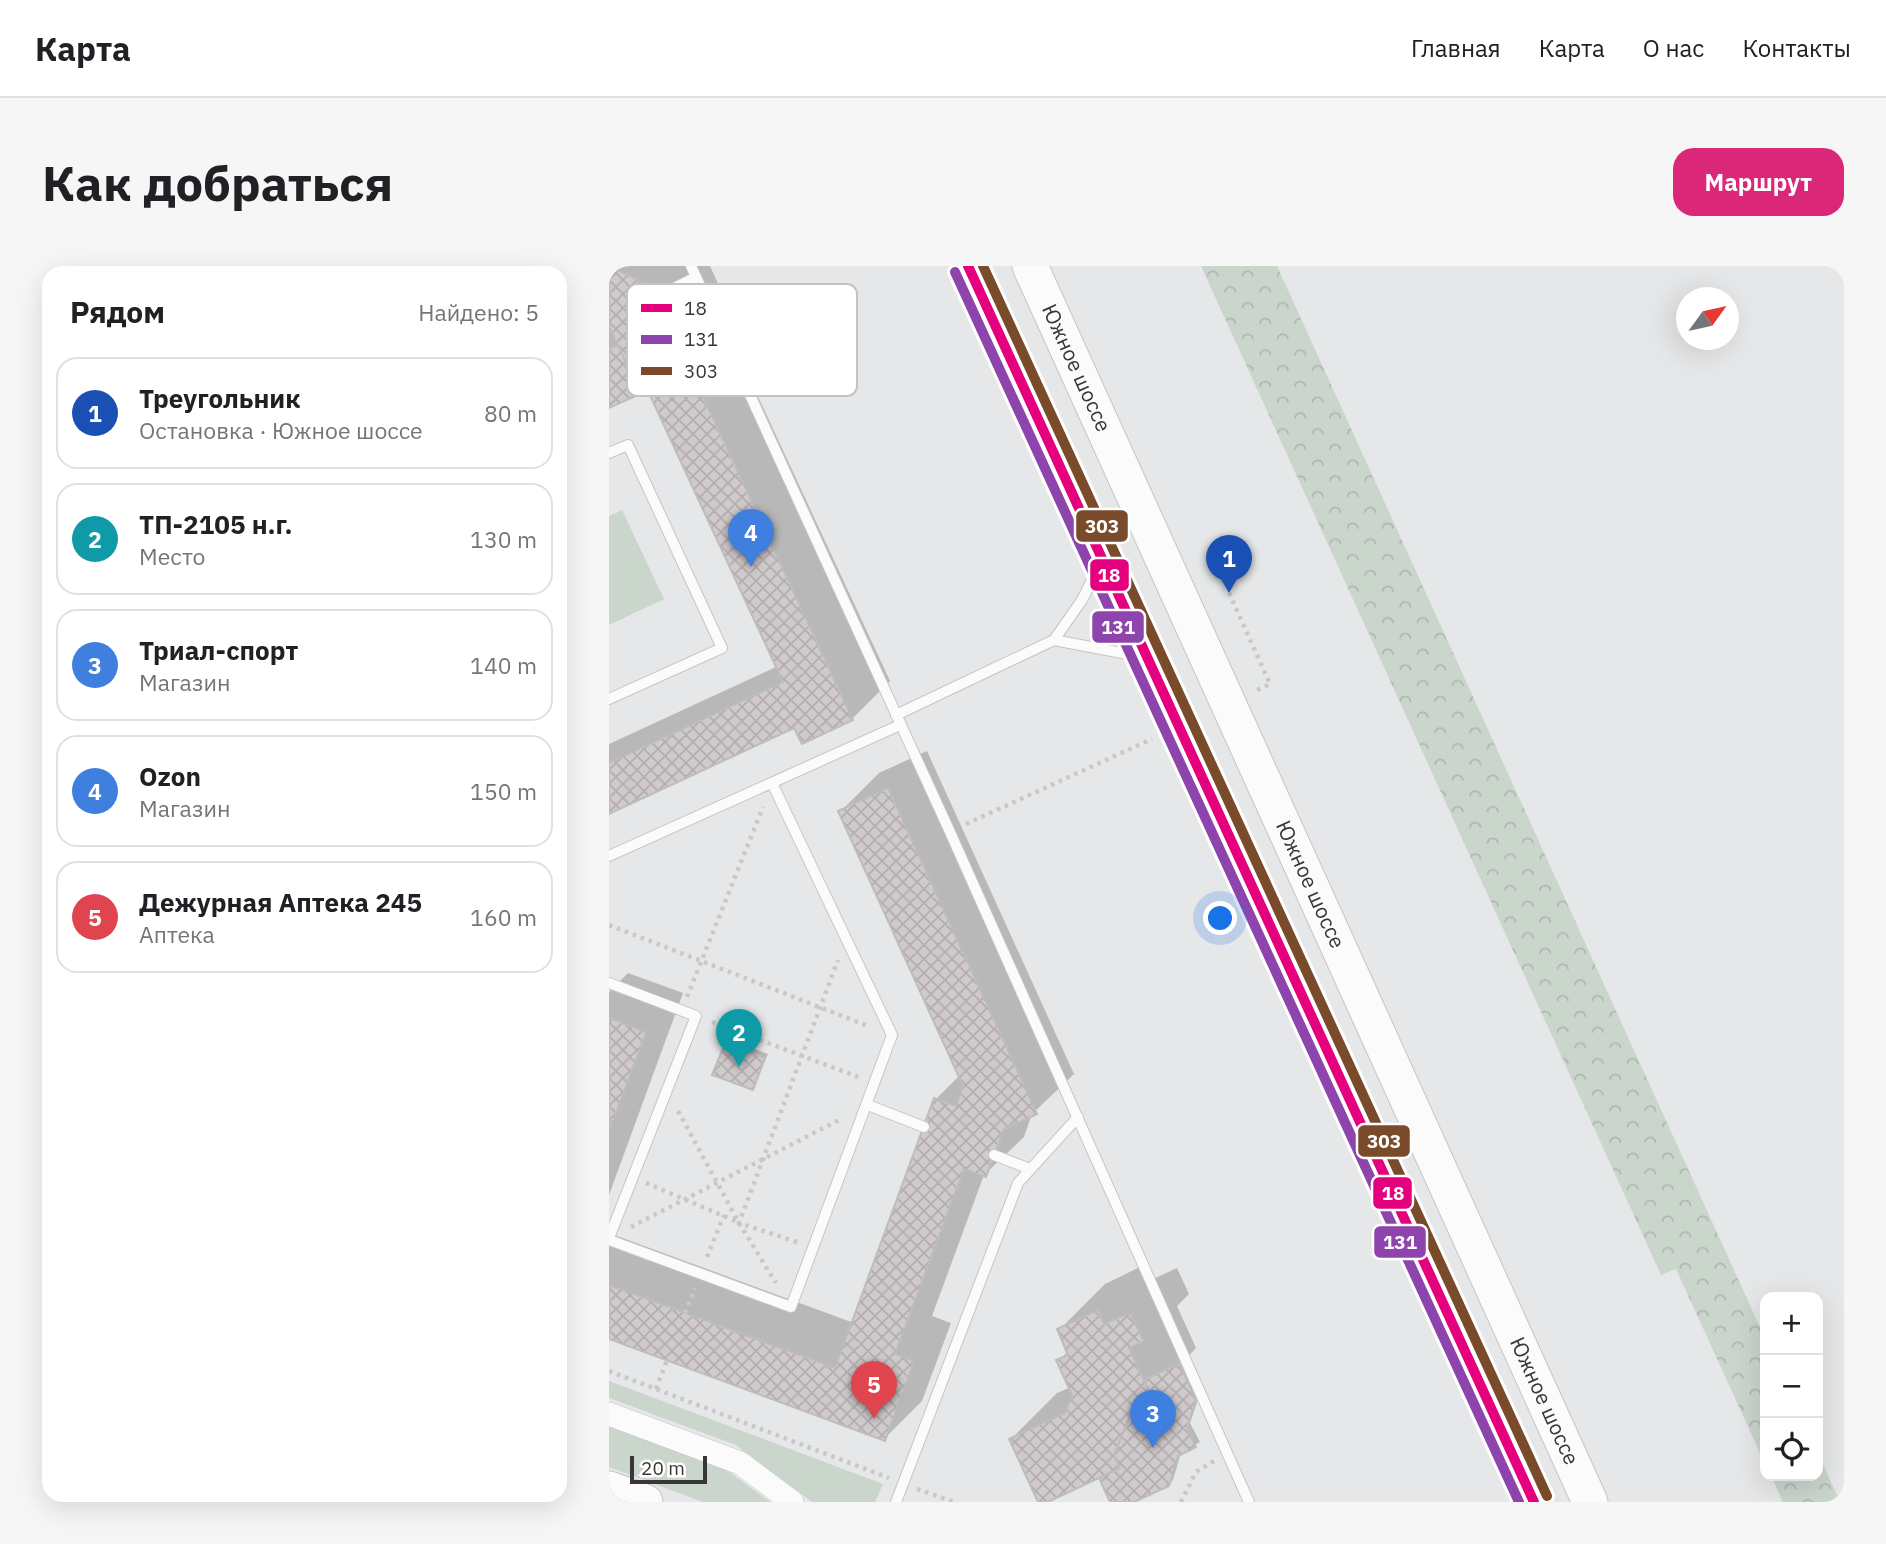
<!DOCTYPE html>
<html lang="ru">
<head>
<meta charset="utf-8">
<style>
  :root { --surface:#fff; --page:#f6f6f6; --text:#202124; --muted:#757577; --line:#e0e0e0; --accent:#db2777 }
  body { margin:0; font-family:"IBM Plex Sans",sans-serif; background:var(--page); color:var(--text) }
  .controls { position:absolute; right:21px; bottom:21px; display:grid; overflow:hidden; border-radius:14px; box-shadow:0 7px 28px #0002 }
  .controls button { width:63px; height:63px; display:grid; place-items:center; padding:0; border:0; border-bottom:2px solid var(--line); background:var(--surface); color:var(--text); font:35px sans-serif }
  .compass { position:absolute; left:1067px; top:21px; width:63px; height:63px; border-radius:50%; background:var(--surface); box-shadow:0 7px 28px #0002; rotate:57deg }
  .scale { position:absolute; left:21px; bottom:18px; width:77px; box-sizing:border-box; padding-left:7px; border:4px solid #373738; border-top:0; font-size:19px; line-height:24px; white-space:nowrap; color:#373738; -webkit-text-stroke:5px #fff; paint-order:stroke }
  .you { position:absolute; left:612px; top:653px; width:24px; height:24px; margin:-18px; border:5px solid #fff; border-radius:50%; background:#1a73e8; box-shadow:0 0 0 10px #1a73e833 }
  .badge { display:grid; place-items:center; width:46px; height:46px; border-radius:50%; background:var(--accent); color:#fff; font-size:23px; font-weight:700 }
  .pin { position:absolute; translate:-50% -58px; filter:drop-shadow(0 2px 4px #0008) }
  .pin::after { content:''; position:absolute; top:37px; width:24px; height:21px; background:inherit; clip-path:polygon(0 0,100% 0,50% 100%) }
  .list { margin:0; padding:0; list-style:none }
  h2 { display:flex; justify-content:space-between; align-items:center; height:91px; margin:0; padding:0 28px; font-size:30px }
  h2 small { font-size:23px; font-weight:400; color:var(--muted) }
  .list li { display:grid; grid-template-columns:46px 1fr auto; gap:21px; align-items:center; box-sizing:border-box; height:112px; margin:0 14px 14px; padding:0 14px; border:2px solid var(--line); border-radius:21px }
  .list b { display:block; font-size:26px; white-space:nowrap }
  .list p { margin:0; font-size:23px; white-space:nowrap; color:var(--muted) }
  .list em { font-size:23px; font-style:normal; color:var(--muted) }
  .icon { flex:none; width:38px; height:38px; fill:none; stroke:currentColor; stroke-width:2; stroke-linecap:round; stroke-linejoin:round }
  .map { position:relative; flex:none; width:1235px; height:1236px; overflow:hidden; border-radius:21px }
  header { display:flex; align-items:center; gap:42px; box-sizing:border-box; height:98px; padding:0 35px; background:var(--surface); border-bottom:2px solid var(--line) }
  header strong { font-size:33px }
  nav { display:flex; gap:38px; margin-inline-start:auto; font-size:24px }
  .intro { display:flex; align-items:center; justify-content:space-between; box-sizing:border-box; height:168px; padding:0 42px }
  h1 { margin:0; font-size:49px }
  .button { padding:18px 32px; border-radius:21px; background:var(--accent); color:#fff; font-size:24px; font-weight:700 }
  main { display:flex; gap:42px; padding:0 42px }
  aside { flex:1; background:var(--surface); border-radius:21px; box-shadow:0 7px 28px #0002 }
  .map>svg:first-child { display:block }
  .green { fill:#cad5cc }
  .forest { fill:url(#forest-crowns) }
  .shadow { fill:#0003 }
  .building { fill:url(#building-cross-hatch); stroke:#bdbdbd; stroke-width:2 }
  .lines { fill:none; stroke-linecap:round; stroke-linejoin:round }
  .service-casing { stroke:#c5c5c6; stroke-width:12 }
  .minor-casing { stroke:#c5c5c6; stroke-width:24 }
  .primary-casing { stroke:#c5c5c6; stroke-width:37 }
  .path { stroke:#c8c8c8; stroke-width:4.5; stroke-dasharray:3.5 5; stroke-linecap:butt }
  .service { stroke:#fbfbfc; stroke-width:10 }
  .minor { stroke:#fbfbfc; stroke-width:23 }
  .primary { stroke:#fbfbfc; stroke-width:35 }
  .bus-1-casing { stroke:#fff; stroke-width:16 }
  .bus-2-casing { stroke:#fff; stroke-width:16 }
  .bus-3-casing { stroke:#fff; stroke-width:16 }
  .bus-1 { stroke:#e5007d; stroke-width:10 }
  .bus-2 { stroke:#8e44ad; stroke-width:10 }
  .bus-3 { stroke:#7a4b2a; stroke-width:10 }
  .labels { text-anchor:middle; stroke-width:5; stroke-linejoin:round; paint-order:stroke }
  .street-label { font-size:21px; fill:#373738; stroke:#fff }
  .key { fill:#fff; stroke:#c3c3c3; stroke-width:2 }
  .key-label { font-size:19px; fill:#373738 }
  .line-badge { stroke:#fff; stroke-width:2.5 }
  .badge-label { font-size:19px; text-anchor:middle; font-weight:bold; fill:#fff }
</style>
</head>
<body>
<header>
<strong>Карта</strong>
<nav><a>Главная</a><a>Карта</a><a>О нас</a><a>Контакты</a></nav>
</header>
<div class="intro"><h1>Как добраться</h1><a class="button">Маршрут</a></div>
<main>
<aside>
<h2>Рядом<small>Найдено: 5</small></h2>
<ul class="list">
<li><span class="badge" style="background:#1a4fb4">1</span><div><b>Треугольник</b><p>Остановка · Южное шоссе</p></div><em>80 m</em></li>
<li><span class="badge" style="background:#0f9aa8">2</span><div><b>ТП-2105 н.г.</b><p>Место</p></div><em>130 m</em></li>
<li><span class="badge" style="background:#3f7fe0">3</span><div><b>Триал-спорт</b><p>Магазин</p></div><em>140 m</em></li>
<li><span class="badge" style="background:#3f7fe0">4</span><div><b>Ozon</b><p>Магазин</p></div><em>150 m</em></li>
<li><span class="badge" style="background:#e0444e">5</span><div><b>Дежурная Аптека 245</b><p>Аптека</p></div><em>160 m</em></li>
</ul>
</aside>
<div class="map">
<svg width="1235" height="1236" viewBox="0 0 1235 1236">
  <defs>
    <pattern id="forest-crowns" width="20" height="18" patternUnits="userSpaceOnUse" patternTransform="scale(1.75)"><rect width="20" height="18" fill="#cad5cc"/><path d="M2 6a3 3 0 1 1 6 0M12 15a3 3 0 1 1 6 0" fill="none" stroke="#aeb7b0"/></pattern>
    <pattern id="building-cross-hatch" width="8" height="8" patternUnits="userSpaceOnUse" patternTransform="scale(1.75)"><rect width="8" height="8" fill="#d0cacc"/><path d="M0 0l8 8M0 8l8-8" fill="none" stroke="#b3aeb0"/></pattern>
  </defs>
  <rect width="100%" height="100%" fill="#e6e7e8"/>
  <g class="green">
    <path d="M13 244 55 333 0 359V250Z"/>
    <path d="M0 1115 274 1218 266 1236H203L127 1179 0 1132Z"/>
    <path d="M0 1159 116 1203 161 1236H94L0 1201Z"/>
  </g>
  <g class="forest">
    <path d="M592 0H668L1156 1072V1198L1067 1003 1052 1009Z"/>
    <path d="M1209 1187 1231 1236H1174L1162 1210H1209Z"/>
  </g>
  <g class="shadow">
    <path d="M0 0H101L126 55 107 74 120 68 281 415 243 453 186 460 0 546V478L169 400 41 125 48 119 0 140Z"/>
    <path d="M318 485 465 808 423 848 415 871 375 909 323 1050 342 1057 313 1135 275 1173 0 1071V967L245 1057 327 833 351 809 231 546 270 507Z"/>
    <path d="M19 707 74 727 0 929V726Z"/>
    <path d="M122 774 159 788 143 822 117 778Z"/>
    <path d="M535 999 542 1014 568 1002 580 1028 568 1040 587 1082 575 1095 591 1128 581 1157 591 1176 572 1187 564 1214 559 1219 520 1236H503L491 1210 431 1236 402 1173 448 1127 462 1121 450 1095 459 1085 450 1064 496 1018Z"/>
  </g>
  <g class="building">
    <path d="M0 0 33 16 75 109 31 128 0 60Z"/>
    <path d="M9 79 31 128 0 142V83Z"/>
    <path d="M82 105 244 454 193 478 185 462 0 548V497L174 416 39 125Z"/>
    <path d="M279 522 428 848 395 863 377 911 355 903 286 1088 305 1095 276 1175 0 1073V1019L226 1102 325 832 347 840 354 820 229 545Z"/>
    <path d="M0 752 37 766 0 866Z"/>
    <path d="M116 777 156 792 144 824 103 809Z"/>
    <path d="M489 1044 495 1058 521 1047 535 1075 520 1082 542 1130 526 1138 505 1189 511 1202 439 1236H429L400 1173 456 1147 463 1129 447 1094 459 1089 448 1063Z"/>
    <path d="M570 1097 587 1134 578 1162 587 1181 569 1190 560 1220 525 1236H501L490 1212 511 1202 505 1189 526 1138 542 1130 535 1114Z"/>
  </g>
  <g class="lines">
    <g class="service-casing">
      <g id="service">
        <path d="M82 0 341 566 640 1236"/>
        <path d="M41 34 87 11"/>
        <path d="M0 187 19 179 113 382 0 433"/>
        <path d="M445 374 529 390"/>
        <path d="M287 449 445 374 473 334 489 302"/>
        <path d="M0 590 291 459"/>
        <path d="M0 717 87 750 0 972"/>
        <path d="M259 839 315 861"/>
        <path d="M385 889 421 903"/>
        <path d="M0 974 182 1041 283 769 163 517"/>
        <path d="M287 1236 409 917 469 851"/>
      </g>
    </g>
    <g class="minor-casing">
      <path id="minor" d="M0 1148 131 1197 183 1236"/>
    </g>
    <g class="primary-casing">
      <g id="primary">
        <path d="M359 0 925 1236"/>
        <path id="s1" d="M421 0 981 1236"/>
        <path d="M0 1223 36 1236"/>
      </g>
    </g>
    <g class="path">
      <path d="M620 327 661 418 644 426"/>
      <path d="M357 558 543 473"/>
      <path d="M0 659 259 760"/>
      <path d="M78 731 154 541"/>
      <path d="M103 756 249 811"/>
      <path d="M69 845 130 957 167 1017"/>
      <path d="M37 917 129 956"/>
      <path d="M22 961 232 853"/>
      <path d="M188 976 130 957 229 694"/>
      <path d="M98 991 115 949"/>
      <path d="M76 1047 86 1022"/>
      <path d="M0 1105 280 1212"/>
      <path d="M47 1123 58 1094"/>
      <path d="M308 1223 345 1236"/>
      <path d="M572 1236 587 1206 605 1195"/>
    </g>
    <use href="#service" class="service"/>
    <use href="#minor" class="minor"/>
    <use href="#primary" class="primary"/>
    <g class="bus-1-casing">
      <path id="bus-1" d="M359 0 925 1236"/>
    </g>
    <g class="bus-2-casing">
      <path id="bus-2" d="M346 6 910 1236"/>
    </g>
    <g class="bus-3-casing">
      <path id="bus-3" d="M374 0 938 1230"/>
    </g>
    <use href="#bus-1" class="bus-1"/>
    <use href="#bus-2" class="bus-2"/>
    <use href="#bus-3" class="bus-3"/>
  </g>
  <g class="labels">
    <g class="street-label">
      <text dy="7" stroke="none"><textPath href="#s1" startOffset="112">Южное шоссе</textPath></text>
      <text dy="7" stroke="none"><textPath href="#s1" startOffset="679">Южное шоссе</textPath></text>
      <text dy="7" stroke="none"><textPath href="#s1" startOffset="1246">Южное шоссе</textPath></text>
    </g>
  </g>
  <rect x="18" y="18" width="230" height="112" rx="10" class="key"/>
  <rect x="32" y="38" width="31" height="8" fill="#e5007d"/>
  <rect x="32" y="69" width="31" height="9" fill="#8e44ad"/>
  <rect x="32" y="101" width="31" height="8" fill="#7a4b2a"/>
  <g class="key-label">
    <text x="75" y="49">18</text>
    <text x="75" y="80">131</text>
    <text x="75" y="112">303</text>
  </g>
  <g class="line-badge">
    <rect x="466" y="243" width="54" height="34" rx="7" fill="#7a4b2a"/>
    <rect x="480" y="292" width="41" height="34" rx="7" fill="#e5007d"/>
    <rect x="482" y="344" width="54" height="34" rx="7" fill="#8e44ad"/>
    <rect x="748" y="858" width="54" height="34" rx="7" fill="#7a4b2a"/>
    <rect x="763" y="910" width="41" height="34" rx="7" fill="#e5007d"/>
    <rect x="764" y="959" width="54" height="34" rx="7" fill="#8e44ad"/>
  </g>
  <g class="badge-label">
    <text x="493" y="267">303</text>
    <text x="500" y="316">18</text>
    <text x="509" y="368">131</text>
    <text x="775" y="882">303</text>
    <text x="784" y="934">18</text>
    <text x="791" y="983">131</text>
  </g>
</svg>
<div class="controls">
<button>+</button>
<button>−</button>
<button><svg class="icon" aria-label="locate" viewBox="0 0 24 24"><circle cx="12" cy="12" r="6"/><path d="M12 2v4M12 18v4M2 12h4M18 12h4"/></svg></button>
</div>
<svg class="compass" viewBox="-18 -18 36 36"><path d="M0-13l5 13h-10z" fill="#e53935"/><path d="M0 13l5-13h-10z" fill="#757577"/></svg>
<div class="scale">20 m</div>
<div class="you"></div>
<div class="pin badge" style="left:620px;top:327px;background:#1a4fb4">1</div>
<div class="pin badge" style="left:130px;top:801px;background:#0f9aa8">2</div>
<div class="pin badge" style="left:544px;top:1182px;background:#3f7fe0">3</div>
<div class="pin badge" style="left:142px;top:301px;background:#3f7fe0">4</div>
<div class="pin badge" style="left:265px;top:1153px;background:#e0444e">5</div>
</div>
</main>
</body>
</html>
